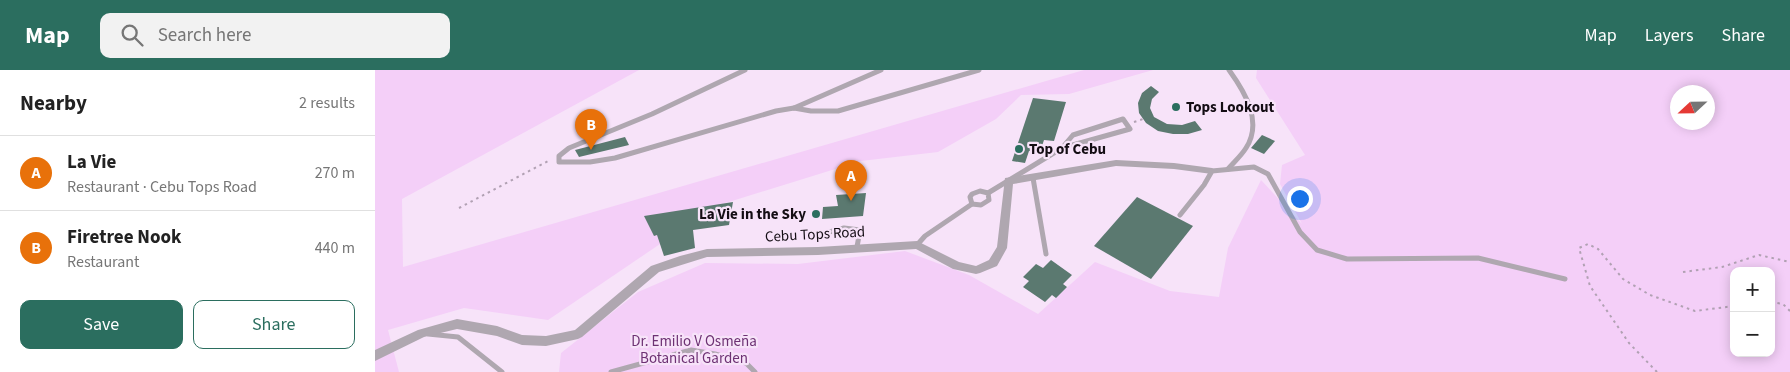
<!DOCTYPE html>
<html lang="en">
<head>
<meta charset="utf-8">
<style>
  :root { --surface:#fff; --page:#f2f2f2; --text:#222; --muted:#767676; --line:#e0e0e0; --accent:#2b6e5f }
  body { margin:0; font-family:"Source Sans 3",sans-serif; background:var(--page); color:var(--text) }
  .controls { position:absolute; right:15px; bottom:15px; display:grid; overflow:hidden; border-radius:10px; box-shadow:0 2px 12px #0003 }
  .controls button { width:45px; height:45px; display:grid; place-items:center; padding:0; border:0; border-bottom:1px solid var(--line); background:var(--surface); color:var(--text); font:25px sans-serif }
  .compass { position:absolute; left:1295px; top:15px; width:45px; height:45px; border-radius:50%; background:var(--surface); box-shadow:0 2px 12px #0003; rotate:248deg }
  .you { position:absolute; left:924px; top:128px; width:18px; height:18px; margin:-12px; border:4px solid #fff; border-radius:50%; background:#1a73e8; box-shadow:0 0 0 8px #1a73e833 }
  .badge { display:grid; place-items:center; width:32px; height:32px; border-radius:50%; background:var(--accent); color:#fff; font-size:16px; font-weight:700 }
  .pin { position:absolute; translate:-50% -41px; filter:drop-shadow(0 1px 2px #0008) }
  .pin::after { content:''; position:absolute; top:26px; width:18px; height:15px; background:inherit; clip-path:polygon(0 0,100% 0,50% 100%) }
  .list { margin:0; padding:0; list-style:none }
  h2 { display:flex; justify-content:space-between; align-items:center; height:65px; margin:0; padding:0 20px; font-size:21px }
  h2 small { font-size:16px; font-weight:400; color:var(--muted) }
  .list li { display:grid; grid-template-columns:32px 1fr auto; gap:15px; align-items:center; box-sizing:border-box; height:75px; padding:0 20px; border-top:1px solid var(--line) }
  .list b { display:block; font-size:19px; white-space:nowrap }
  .list p { margin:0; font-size:16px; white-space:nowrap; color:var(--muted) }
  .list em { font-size:16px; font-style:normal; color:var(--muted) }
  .actions { display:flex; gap:10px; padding:15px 20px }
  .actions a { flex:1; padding:11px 0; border:1px solid var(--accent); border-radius:10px; text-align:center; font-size:18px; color:var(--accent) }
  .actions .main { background:var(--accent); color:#fff }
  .icon { flex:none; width:28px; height:28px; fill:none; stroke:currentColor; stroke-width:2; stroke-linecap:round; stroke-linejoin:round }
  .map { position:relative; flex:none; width:1415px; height:302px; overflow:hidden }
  header { display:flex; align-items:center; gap:30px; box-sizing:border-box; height:70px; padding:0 25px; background:var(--accent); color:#fff }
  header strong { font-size:24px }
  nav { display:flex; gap:28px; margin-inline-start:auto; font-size:18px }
  .search { width:350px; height:45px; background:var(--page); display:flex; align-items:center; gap:12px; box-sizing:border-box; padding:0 18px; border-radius:10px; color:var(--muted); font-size:19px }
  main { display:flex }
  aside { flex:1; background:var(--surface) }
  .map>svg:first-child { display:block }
  .green { fill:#f4cff8; fill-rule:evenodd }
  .building { fill:#5b7970 }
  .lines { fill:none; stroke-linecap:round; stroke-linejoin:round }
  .path { stroke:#b1a1b3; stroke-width:2; stroke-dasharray:2.5 4; stroke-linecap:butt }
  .lane { stroke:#afa7b0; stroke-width:5 }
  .street { fill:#afa7b0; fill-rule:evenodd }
  .poi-dot { fill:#2b6e5f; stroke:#f7e3f9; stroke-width:2 }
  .labels { text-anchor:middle; stroke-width:4.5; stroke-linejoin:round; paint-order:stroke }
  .poi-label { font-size:15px; font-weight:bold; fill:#140d14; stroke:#f7e3f9; text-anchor:start }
  .street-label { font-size:15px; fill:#140d14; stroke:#f7e3f9 }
  .park-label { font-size:15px; fill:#6d3173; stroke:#f7e3f9 }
</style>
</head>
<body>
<header>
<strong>Map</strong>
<div class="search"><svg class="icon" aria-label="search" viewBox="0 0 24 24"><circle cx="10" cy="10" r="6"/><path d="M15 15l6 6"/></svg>Search here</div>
<nav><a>Map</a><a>Layers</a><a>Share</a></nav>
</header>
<main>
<aside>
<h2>Nearby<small>2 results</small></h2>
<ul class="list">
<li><span class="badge" style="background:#e8710a">A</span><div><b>La Vie</b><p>Restaurant · Cebu Tops Road</p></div><em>270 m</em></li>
<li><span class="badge" style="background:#e8710a">B</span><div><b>Firetree Nook</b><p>Restaurant</p></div><em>440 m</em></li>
</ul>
<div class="actions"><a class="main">Save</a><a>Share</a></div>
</aside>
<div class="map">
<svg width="1415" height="302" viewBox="0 0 1415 302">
  <rect width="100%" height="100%" fill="#f7e3f9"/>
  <g class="green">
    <path d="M0 0H264L27 129 28 197 709 0H778L694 24 646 25 621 49 563 82 486 91 341 136 173 250 89 238 13 260 24 302H0Z"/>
    <path d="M882 0H1415V302H184L186 283 263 222 330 193 423 194 530 181 594 205 663 244 720 192 795 221 844 227 853 178 886 110 927 154 905 114 907 95 930 85 881 8ZM1302 22H1332V52H1302ZM1359 201H1396V283H1359Z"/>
  </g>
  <g class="building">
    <path d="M776 16 784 22 777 29 775 38 779 47 792 54 807 55 820 51 827 60 813 64H798L783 61 771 53 764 43 763 33 767 23Z"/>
    <path d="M658 28 691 32 679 71 669 70 665 82 654 81 650 93 637 91Z"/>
    <path d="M887 65 900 71 889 84 876 78Z"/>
    <path d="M250 67 254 75 204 87 200 80Z"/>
    <path d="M491 123 488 146 447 149 448 137 463 136 461 125Z"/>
    <path d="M762 127 818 156 776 209 719 176Z"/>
    <path d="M358 132 354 155 318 160 320 178 289 186 282 165 279 166 269 146Z"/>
    <path d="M676 190 697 205 688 214 692 217 681 228 677 225 670 232 648 217 654 211 648 207 661 194 668 198Z"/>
  </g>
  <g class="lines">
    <g class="path">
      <path d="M759 52 768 49"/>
      <path d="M84 138 175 90"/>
      <path d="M1308 202 1347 197 1384 185 1415 192"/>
      <path d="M1396 232 1408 234 1415 241"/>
      <path d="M1282 302 1254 273 1215 216 1204 178 1213 174 1223 179 1248 209 1275 225 1320 241 1359 236"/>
    </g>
    <g class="lane">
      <path d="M370 0 277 44 194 78 184 86V92H215L240 88 401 41 419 38 436 41H463L604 0"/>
      <path d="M419 38 506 0"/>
      <path d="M748 49 755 59 687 78 698 65Z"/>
      <path d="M853 99C859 92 866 86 871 78 888 52 870 22 854 0"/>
      <path d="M658 108 671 184"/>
      <path d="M605 121 613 123 614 130 606 135 597 134 595 127 597 124Z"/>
      <path d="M613 123 687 78"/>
      <path d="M805 145 829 115 837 101 879 97 893 104 925 162 942 180 972 189 1103 188 1190 209"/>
      <path d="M447 164 469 158 485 160 482 177"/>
      <path d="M542 175 550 166 597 134"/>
      <path d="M53 264 83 267 127 302"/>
      <path d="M236 302 316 280 340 284 371 293 380 302"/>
    </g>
    <path class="street" d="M741 90 799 93 837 98 842 101 837 104 799 99 741 96 638 114 632 178 622 196 605 203 601 204 578 199 541 179 443 185 332 187 284 202 207 267 203 269 171 276 147 275 122 266 82 259 49 267 0 291V280L43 260 82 249 122 256 147 265 171 266 200 260 276 196 305 186 332 179 443 177 542 171 584 192 601 196 614 190 622 177 630 108Z"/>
  </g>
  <g class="poi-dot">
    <circle cx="801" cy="37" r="5"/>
    <circle cx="644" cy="79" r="5"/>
    <circle cx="441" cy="144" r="5"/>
  </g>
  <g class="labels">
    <g class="poi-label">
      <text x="811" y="42">Tops Lookout</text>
      <text x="654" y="84">Top of Cebu</text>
      <text x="431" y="149" text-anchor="end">La Vie in the Sky</text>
    </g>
    <g class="street-label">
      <text transform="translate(440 164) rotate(-3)" y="5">Cebu Tops Road</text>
    </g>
    <g class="park-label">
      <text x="319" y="276">Dr. Emilio V Osmeña<tspan x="319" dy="17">Botanical Garden</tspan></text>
    </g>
  </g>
</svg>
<div class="controls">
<button>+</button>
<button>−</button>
</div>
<svg class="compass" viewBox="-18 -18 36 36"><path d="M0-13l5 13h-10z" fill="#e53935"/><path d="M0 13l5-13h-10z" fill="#767676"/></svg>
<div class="you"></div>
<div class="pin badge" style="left:476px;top:131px;background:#e8710a">A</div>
<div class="pin badge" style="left:216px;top:80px;background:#e8710a">B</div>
</div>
</main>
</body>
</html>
